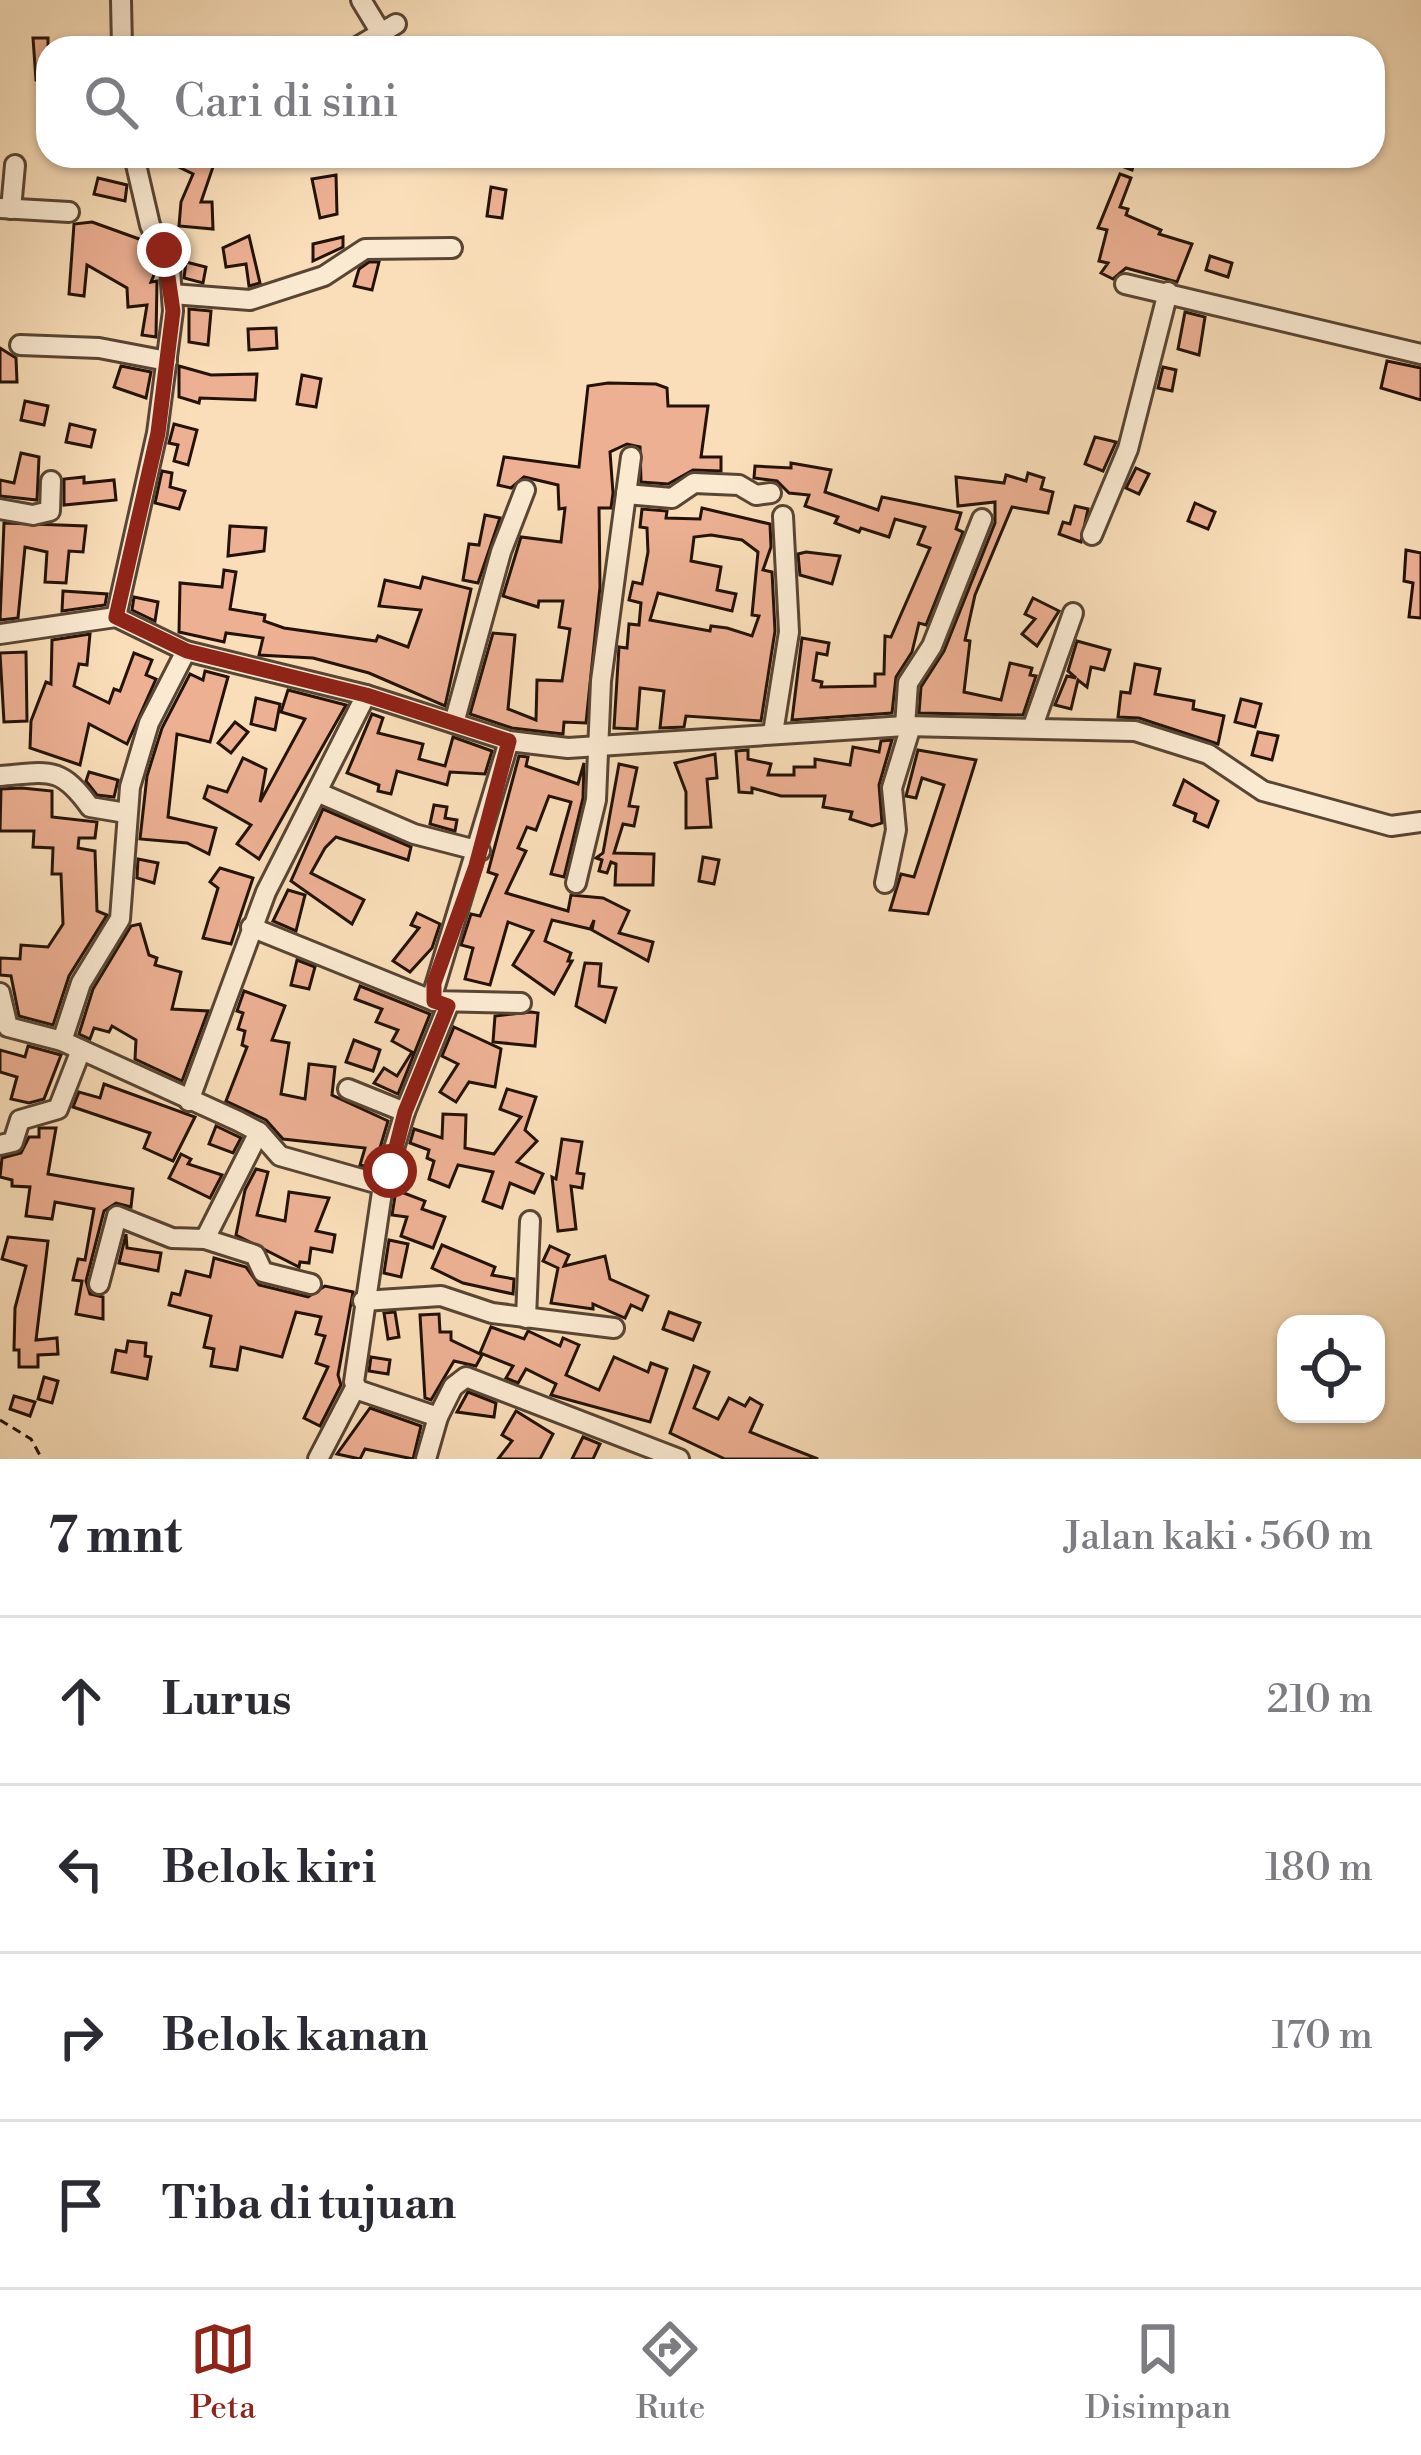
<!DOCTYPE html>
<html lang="id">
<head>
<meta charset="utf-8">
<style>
  :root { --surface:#fff; --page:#f7f7f7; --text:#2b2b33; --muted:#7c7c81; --line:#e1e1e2; --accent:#8f2418 }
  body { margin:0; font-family:"Libre Bodoni",serif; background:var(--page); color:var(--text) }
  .controls { position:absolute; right:36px; bottom:36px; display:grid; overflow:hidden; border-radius:24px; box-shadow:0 3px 9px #0004 }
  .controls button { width:108px; height:108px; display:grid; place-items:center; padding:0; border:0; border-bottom:3px solid var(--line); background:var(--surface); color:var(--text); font:60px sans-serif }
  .stop { position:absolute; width:36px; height:36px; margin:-27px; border:9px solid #8f2418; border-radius:50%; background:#fff }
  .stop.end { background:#8f2418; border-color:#fff; box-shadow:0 3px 12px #0008 }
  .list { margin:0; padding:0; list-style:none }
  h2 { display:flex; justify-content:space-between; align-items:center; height:156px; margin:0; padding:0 48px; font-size:51px }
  h2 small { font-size:39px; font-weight:400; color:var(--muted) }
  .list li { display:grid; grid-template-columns:78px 1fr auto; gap:36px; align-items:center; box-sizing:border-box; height:168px; padding:0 48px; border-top:3px solid var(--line) }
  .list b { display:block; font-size:45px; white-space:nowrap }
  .list em { font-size:39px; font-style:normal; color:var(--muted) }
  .icon { flex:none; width:66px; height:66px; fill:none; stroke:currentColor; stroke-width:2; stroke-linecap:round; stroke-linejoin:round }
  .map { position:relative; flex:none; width:1421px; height:1459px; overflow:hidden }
  .search { position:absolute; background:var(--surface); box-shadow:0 3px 9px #0004; left:36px; right:36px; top:36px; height:132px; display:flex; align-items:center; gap:30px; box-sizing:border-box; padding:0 42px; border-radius:36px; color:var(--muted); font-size:45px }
  .sheet { height:828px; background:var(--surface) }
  nav { display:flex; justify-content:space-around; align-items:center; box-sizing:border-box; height:168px; border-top:3px solid var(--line); background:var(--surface); font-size:33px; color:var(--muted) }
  nav a { display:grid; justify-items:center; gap:6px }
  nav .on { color:var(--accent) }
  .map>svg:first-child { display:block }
  .building { fill:#edb093; stroke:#241208; stroke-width:3; fill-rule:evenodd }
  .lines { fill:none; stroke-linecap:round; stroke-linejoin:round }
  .minor-casing { stroke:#594534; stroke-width:24 }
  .path { stroke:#241208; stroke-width:3; stroke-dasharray:9 6; stroke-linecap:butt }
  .minor { stroke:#fbead2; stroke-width:18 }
  .route { stroke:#8f2418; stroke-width:15 }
</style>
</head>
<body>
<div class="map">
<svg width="1421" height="1459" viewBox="0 0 1421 1459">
  <rect width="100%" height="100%" fill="#f9deb9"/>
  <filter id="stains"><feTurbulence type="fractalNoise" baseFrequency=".00167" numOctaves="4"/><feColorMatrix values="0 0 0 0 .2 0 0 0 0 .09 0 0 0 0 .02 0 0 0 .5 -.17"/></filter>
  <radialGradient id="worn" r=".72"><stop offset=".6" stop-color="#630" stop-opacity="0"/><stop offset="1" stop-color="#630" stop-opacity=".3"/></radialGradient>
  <g class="building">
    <path d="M33 38H48V80H36Z"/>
    <path d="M156 156H193L214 164 201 202H212L213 229 179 226 181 202 193 174Z"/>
    <path d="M1095 156H1136L1132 170Z"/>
    <path d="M1120 174 1131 178 1120 207 1128 209 1126 215 1161 230 1159 234 1192 244 1177 282 1126 268 1113 279 1101 273 1108 263 1099 261 1107 230 1098 228Z"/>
    <path d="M336 175 337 214 320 218 312 179Z"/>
    <path d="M98 178 127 185 125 201 94 194Z"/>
    <path d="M491 187 506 190 502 218 487 216Z"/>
    <path d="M92 222 142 240 156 270 151 282 157 281 156 337 142 335 147 305 128 307 127 288 87 265 84 296 69 294 74 224Z"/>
    <path d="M249 236 260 283 249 286 246 264 226 267 223 248Z"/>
    <path d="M343 237V247L313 261V244Z"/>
    <path d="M1210 256 1232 263 1228 277 1206 270Z"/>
    <path d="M186 262 206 267 203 283 184 278Z"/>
    <path d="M369 262H379L372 290 354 286 359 269Z"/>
    <path d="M189 309 211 311 208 345 189 342Z"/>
    <path d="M1185 312 1205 317 1199 355 1178 349Z"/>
    <path d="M276 328 277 348 249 350 248 329Z"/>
    <path d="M0 348 16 358 17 382H0Z"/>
    <path d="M1387 361 1421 368V400L1381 388Z"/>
    <path d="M121 366 151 372 146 398 114 387Z"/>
    <path d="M179 366 211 375 257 374 255 400 200 398 199 403 179 397Z"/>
    <path d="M1163 367 1176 370 1172 391 1158 388Z"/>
    <path d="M302 375 321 379 316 407 297 404Z"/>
    <path d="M608 383 656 384 667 388 668 406H708L701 457H721V471L693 470 668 484 641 482 640 447 627 444 610 452 613 493 611 508H599L600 587 586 723 564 722 563 734 512 728 470 714 493 633 515 635 508 709 536 720 537 680 562 681 570 629 559 627 563 601H539L538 607 503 596 521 537 561 542 565 508 559 509 558 485 524 477 511 488 498 485 504 457 579 467 588 386Z"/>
    <path d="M25 401 48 406 44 425 21 420Z"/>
    <path d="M70 424 95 430 91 447 66 442Z"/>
    <path d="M174 424 197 430 188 465 174 461 178 445 169 443Z"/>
    <path d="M1095 437 1116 442 1103 471 1085 464Z"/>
    <path d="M21 453 39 457 37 500 0 496V480L14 483Z"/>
    <path d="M791 463 831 470 825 492 878 510 882 497 961 513 956 529 963 532 926 625 919 623 912 652 896 677 892 713 792 720 802 638 829 643 827 655 817 653 813 680 822 682 821 687 875 686V674H884L885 636 891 637 930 548 918 544 925 527 895 519 889 537 861 528 859 532 835 523 838 517 805 506 809 495 789 493 777 481 754 478 755 466 791 468Z"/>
    <path d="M1136 468 1149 474 1139 494 1126 488Z"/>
    <path d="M162 471 172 473 170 487 185 491 179 509 155 503Z"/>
    <path d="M1028 473 1044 478 1041 489 1053 492 1048 513 1012 507 975 595 965 640 970 641 964 692 1001 700 1010 663 1032 668 1030 675 1036 676 1023 715 919 713 921 687 944 651 995 523V502L958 506 956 477 1004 483 1006 475 1026 481Z"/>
    <path d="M84 477V483L114 480 116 500 64 505V479Z"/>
    <path d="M1195 503 1215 512 1208 529 1188 521Z"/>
    <path d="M1075 506 1088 509 1081 542 1059 534 1063 522 1070 524Z"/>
    <path d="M702 508 770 524 771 547 763 570 772 572 775 631 761 721 686 716 684 727 660 728 664 691 640 688 637 729 614 728 619 647 627 648 629 624 639 625 641 603 629 600 633 582 642 584 648 552 647 528 640 527 642 509 667 511 666 518 700 519ZM711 535 742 540 758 552 752 615 759 616 752 636 727 628 711 626 710 631 650 620 658 593 732 611 736 594 717 590 721 567 691 561 694 537Z"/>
    <path d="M485 515 500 518 478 583 463 580 469 544 479 545Z"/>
    <path d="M4 523 86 526 83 552 69 551 66 583 45 582 47 552 25 547 18 618 0 620Z"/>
    <path d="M230 526 266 528 264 551 228 556Z"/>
    <path d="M1406 550 1421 553V618L1409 617 1413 583 1404 581Z"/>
    <path d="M806 552 840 556 832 584 800 575 798 554Z"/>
    <path d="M224 570 236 572 230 609 265 615 264 621 284 628 376 641 378 636 408 647 421 610 379 606 385 580 420 588 423 577 471 589 445 706 369 673 313 658 259 655 263 638 226 633 224 642 179 632 180 583 222 587Z"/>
    <path d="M63 591 107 594 105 605 62 611Z"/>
    <path d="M134 597 158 602 155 621 132 610Z"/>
    <path d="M1033 598 1059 611 1037 646 1022 634 1035 619 1025 614Z"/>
    <path d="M90 634 87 665 79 664 74 686 109 703 114 689 120 691 134 653 152 660 146 675 156 679 127 744 89 724 80 765 30 748 31 721 46 682 51 684 52 640Z"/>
    <path d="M1077 641 1110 650 1104 670 1091 667 1087 687 1078 680 1071 709 1055 705 1067 676 1076 678 1068 671Z"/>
    <path d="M26 652 27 721 4 722 0 653Z"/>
    <path d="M1135 664 1160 669 1155 694 1194 701 1193 709 1224 716 1218 744 1139 718 1118 717 1121 692 1130 693Z"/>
    <path d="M205 671 228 677 210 742 177 734 168 817 216 828 209 854 187 843 140 839 147 776 162 728 190 674 203 680Z"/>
    <path d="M288 690 346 705 259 859 237 844 251 825 204 798 208 786 227 792 243 758 266 769 260 802 305 719 281 712Z"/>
    <path d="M256 698 280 704 275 730 251 724Z"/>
    <path d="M1241 699 1261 704 1255 727 1235 722Z"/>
    <path d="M372 714 383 718 378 733 423 744 419 759 445 766 453 737 492 751 485 774 450 772 447 785 397 771 391 794 378 791 379 785 347 773Z"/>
    <path d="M235 722 248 732 231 753 218 743Z"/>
    <path d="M1258 732 1278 736 1272 760 1252 755Z"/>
    <path d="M892 740 879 785 882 823 872 826 850 819 852 812 823 807 825 796H781L752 788V793L739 792 736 751 748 750V759L771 764 768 775H794V767H815V759L850 765 853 747 879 752 881 741Z"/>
    <path d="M918 750 976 760 928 914 890 910 901 874 914 877 944 785 922 778 916 798 906 796Z"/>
    <path d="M715 754 717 778 707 779 711 827 686 828V792L675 763Z"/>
    <path d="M519 756 528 757 526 766 578 784 584 763 583 798 564 877 551 874 571 802 549 796 536 830 527 827 518 848 526 851 506 893 568 911 571 895 603 898 629 911 619 933 653 942 648 961 592 930 594 920 590 929 552 920 545 941 571 953 568 961H572L554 994 513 965 533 931 508 922 490 985 465 979 473 948 461 945 471 914 480 916 497 875 488 872Z"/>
    <path d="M619 764 637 768 629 806 638 807 634 826 623 824 614 853 654 854 653 885H615L616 864 611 862 607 873 599 871 602 860 596 858 603 853Z"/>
    <path d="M89 772 118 780 114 797 97 795 86 781Z"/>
    <path d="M1184 780 1218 801 1208 827 1194 821 1196 814 1174 805Z"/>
    <path d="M22 788 52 791V817L97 822 95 838H79L78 848 95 851 97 911 107 915 69 976 53 1025 19 1016 11 976 0 975V958L20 959 21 945 48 947 63 924 61 874H52L53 848 33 847 34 831H0L1 789Z"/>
    <path d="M434 805 447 807 445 818 457 820 455 831 430 824Z"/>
    <path d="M323 809 411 847 408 860 336 837 325 848 311 873 364 900 352 924 291 881Z"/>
    <path d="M703 857 719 860 714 884 699 881Z"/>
    <path d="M138 859 158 863 154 883 137 878Z"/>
    <path d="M220 868 253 878 231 944 203 938 218 888 210 882Z"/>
    <path d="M288 890 305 895 296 931 273 921Z"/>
    <path d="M417 913 440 924 432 948 410 972 393 961 419 928 411 925Z"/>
    <path d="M140 924 149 955 157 958 155 965 181 972 172 1009 208 1011 182 1081 135 1059 136 1040 112 1026 109 1032 94 1028 90 1039 79 1034 93 989 131 926Z"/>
    <path d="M297 960 315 967 309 989 291 985Z"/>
    <path d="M585 963 601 964 599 986 616 988 605 1022 576 1006Z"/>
    <path d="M360 986 430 1014 398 1094 374 1083 384 1068 397 1076 412 1052 392 1041 398 1030 376 1022 382 1009 355 999Z"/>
    <path d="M244 991 285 1006 272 1040 289 1043 281 1094 305 1099 309 1064 335 1067 332 1095 388 1121 374 1168 360 1165 365 1148 283 1139 266 1120 226 1101 247 1047 242 1045 245 1031 238 1029 243 1013 237 1011Z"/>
    <path d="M531 1012 538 1013 535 1046 493 1042 495 1016Z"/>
    <path d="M454 1027 501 1049 495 1087 469 1082 456 1102 440 1092 458 1064 442 1056Z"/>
    <path d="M354 1040 380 1050 373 1071 346 1062Z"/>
    <path d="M28 1046 61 1055 44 1099 29 1103 11 1099 17 1077 0 1072V1050L25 1057Z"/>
    <path d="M104 1084 195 1117 173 1161 144 1148 150 1133 73 1107 79 1092 100 1098Z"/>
    <path d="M507 1089 536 1097 525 1130 537 1141 517 1162 543 1174 534 1193 510 1183 502 1208 483 1201 493 1172 458 1165 449 1187 429 1179 434 1161 427 1158 429 1150 410 1143 414 1129 442 1138 443 1114 466 1115 465 1148 494 1154 521 1117 500 1109Z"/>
    <path d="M216 1126 241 1138 233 1153 209 1144Z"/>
    <path d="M39 1128H56L48 1174 133 1189 131 1207 116 1203 104 1211 86 1281 90 1294 103 1297V1319L76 1314 82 1281 73 1280 78 1259 85 1260 94 1209 55 1202 52 1219 26 1216 30 1187 12 1186V1180L0 1177 2 1158 21 1153 29 1137H39Z"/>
    <path d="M562 1139 582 1142 577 1173 584 1174 582 1188 571 1186 576 1229 558 1231 552 1177 556 1179Z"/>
    <path d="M181 1154 191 1159 188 1164 222 1175 210 1198 169 1178Z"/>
    <path d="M256 1169 268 1172 257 1215 285 1221 289 1192 329 1198 316 1231 335 1235 332 1252 311 1248 309 1263 300 1262 299 1267 236 1235 245 1190Z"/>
    <path d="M396 1190 425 1201 422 1209 445 1217 433 1248 401 1236 407 1217 392 1215Z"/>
    <path d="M126 1234 127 1248 161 1253 158 1271 119 1263Z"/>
    <path d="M8 1237 48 1241 36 1340 57 1338 58 1354 38 1355V1367H19V1350H14L15 1308 26 1266 2 1259Z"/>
    <path d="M389 1240 408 1244 401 1277 384 1273Z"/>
    <path d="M442 1245 495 1267 492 1275 514 1279 513 1294 463 1283 432 1268Z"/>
    <path d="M550 1246 569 1255 564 1266 605 1256 610 1279 648 1296 642 1310 631 1305 625 1318 593 1304V1309L551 1303 558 1268 543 1261Z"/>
    <path d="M214 1258 246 1267 259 1285 308 1297 325 1286 353 1292 338 1375 341 1385 320 1426 304 1418 328 1367 316 1363 325 1336 316 1334 321 1317 296 1312 282 1357 241 1347 237 1370 211 1366 214 1349 204 1347 211 1316 169 1305 172 1293 180 1295 186 1271 210 1277Z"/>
    <path d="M395 1312 399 1337 388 1339 384 1313Z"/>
    <path d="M669 1312 700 1323 693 1340 663 1329Z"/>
    <path d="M439 1314 440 1332H451V1340L482 1355 476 1366 454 1361 431 1400 425 1398 420 1315Z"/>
    <path d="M491 1327 524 1339 528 1331 560 1346 563 1338 579 1345 566 1375 599 1390 614 1357 648 1372 651 1363 667 1369 650 1422 551 1395 556 1384 526 1369 518 1383 506 1378 513 1366 480 1353Z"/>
    <path d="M128 1341 146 1343 145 1356 151 1357 147 1379 112 1372 116 1350 126 1352Z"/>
    <path d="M371 1357 390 1360 388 1374 369 1371Z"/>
    <path d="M694 1366 709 1372 694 1408 718 1419 729 1398 745 1406 750 1398 762 1405 750 1432 818 1459H725L670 1433Z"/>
    <path d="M44 1377 58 1381 52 1403 38 1399Z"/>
    <path d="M468 1392 496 1403 494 1417 457 1412Z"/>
    <path d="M14 1396 35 1402 30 1416 10 1409Z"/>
    <path d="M370 1408 421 1426 413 1459 365 1449 360 1459 337 1454Z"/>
    <path d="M516 1411 553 1434 540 1459H498L512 1441 502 1435Z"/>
    <path d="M583 1437 600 1444 593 1459H572Z"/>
  </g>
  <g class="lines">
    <g class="minor-casing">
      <g id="minor">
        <path d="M121 0 122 48"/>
        <path d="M361 0 381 33"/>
        <path d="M357 47 396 24"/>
        <path d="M0 208 69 212"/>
        <path d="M11 209 15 165"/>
        <path d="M1125 284 1421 354"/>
        <path d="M172 294 250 300 324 276 365 249 452 248"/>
        <path d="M20 345 99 348 167 361"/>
        <path d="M626 494 672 498 694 483 739 485 756 495 771 493"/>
        <path d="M0 509 33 515 50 511 51 481"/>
        <path d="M1092 535 1128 449 1168 292"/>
        <path d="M116 617 157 433 173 311 170 269 150 225 134 156"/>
        <path d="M0 634 116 617 186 651 366 695 509 741 568 748 905 726 1135 731 1208 754 1263 791 1391 826 1421 822"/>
        <path d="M454 723 501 552 525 490"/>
        <path d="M905 726 908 683 932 646 982 519"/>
        <path d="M1033 726 1073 613"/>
        <path d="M773 733 789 632 783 516"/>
        <path d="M509 741 433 993 434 1001 521 1003"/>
        <path d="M0 776C48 772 60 765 90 807L126 813"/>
        <path d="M317 792 414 834 480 851"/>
        <path d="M576 883 596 800 601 681 631 457"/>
        <path d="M885 883 896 830 892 788 911 726"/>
        <path d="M251 927 434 1001"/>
        <path d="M0 993 8 1027 62 1041 238 1121 259 1132 280 1156 383 1185 354 1382 358 1390 438 1417 453 1387 466 1377 679 1459"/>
        <path d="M62 1041 81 983 120 919 130 787 149 723 186 651"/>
        <path d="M348 1089 405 1112"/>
        <path d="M189 1101 266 892 366 695"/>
        <path d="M0 1145 13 1142 20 1120 58 1109 81 1050"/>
        <path d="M383 1185 405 1112 448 1006"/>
        <path d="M205 1239 255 1255 263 1272 311 1284"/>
        <path d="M99 1284 117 1216 172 1238 205 1239 259 1132"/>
        <path d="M363 1301 441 1296 492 1313 614 1328"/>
        <path d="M526 1318 530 1221"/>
        <path d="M318 1459 355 1388"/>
        <path d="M426 1459 438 1417"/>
      </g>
    </g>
    <path class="path" d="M0 1420 31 1439 42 1459"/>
    <use href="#minor" class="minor"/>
  </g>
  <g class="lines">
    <path class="route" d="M164 250 173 311 158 433 116 617 187 651 366 695 509 741 476 866 434 983V1001L448 1006 405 1112 390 1171"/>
  </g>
  <rect width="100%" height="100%" filter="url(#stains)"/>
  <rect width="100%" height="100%" fill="url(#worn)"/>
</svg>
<div class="controls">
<button><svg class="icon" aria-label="locate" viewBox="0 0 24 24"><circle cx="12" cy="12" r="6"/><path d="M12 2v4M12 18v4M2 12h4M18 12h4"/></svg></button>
</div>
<div class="stop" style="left:390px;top:1171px"></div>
<div class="stop end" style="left:164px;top:250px"></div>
<div class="search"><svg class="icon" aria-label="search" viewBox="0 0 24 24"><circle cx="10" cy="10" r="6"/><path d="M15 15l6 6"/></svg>Cari di sini</div>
</div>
<section class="sheet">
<h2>7 mnt<small>Jalan kaki · 560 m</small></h2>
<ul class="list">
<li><svg class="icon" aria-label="ahead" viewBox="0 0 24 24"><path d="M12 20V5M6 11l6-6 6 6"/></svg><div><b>Lurus</b></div><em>210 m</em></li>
<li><svg class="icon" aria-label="left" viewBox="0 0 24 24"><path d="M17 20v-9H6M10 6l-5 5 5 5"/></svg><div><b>Belok kiri</b></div><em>180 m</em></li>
<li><svg class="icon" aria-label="right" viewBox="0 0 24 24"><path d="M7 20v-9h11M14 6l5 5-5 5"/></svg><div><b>Belok kanan</b></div><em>170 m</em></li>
<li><svg class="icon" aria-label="arrive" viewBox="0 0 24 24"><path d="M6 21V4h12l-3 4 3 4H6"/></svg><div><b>Tiba di tujuan</b></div></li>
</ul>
</section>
<nav>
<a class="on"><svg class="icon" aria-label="map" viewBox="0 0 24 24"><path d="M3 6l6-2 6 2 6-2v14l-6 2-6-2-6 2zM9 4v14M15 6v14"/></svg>Peta</a>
<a><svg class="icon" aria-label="directions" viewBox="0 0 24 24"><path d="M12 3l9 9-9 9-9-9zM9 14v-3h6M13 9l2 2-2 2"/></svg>Rute</a>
<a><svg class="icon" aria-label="saved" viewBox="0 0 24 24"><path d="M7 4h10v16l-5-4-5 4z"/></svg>Disimpan</a>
</nav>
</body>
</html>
